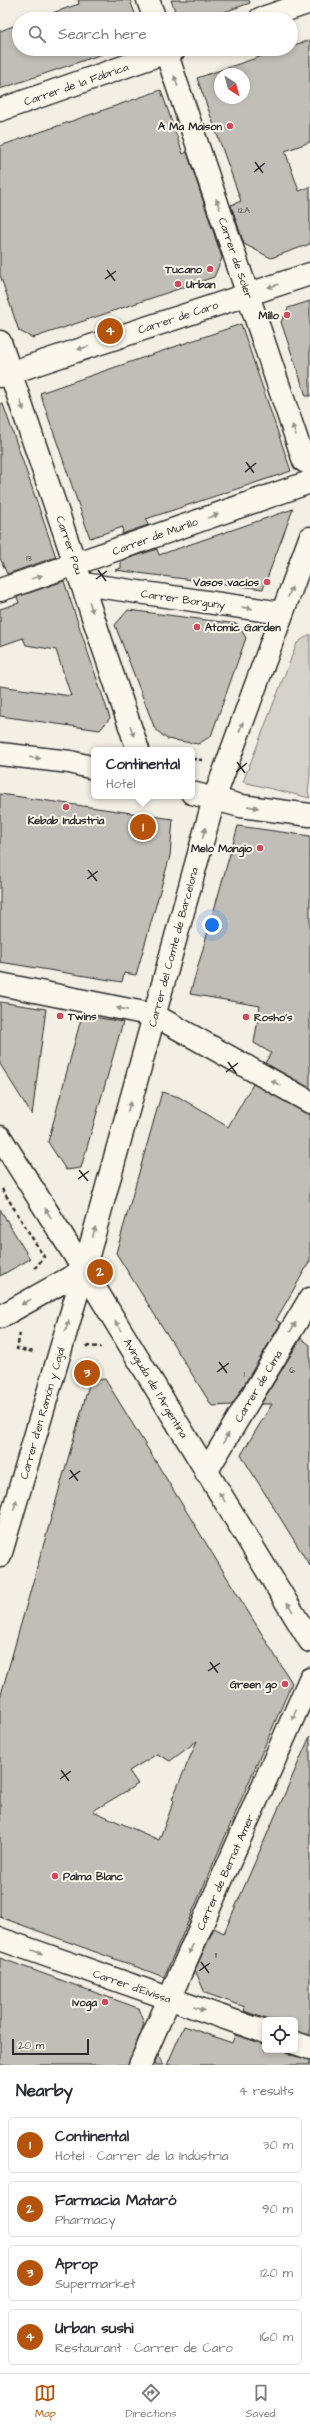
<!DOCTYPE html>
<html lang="en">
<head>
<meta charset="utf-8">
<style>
  :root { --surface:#fff; --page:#f7f7f7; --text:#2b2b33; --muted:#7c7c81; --line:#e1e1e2; --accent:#b45309 }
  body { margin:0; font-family:"Architects Daughter",sans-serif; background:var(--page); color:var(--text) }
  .controls { position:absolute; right:12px; bottom:12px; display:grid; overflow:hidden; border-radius:6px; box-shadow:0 2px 6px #0003 }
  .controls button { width:36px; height:36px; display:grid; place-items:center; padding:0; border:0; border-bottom:1px solid var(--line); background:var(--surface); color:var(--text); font:20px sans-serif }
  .compass { position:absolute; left:214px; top:68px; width:36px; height:36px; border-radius:50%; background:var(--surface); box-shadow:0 2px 6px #0003; rotate:144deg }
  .scale { position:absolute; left:12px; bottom:10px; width:77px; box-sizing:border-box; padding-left:4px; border:2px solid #2b2b2b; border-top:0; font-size:11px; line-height:14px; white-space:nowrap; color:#2b2b2b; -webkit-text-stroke:3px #fbf7ec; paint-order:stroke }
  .you { position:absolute; left:212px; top:925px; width:14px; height:14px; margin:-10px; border:3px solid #fff; border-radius:50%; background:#1a73e8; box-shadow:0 0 0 6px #1a73e833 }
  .badge { display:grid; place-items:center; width:26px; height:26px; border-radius:50%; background:var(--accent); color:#fff; font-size:13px; font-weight:700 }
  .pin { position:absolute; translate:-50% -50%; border:2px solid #fff; box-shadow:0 1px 4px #0006 }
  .popup { position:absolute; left:91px; top:747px; width:104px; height:52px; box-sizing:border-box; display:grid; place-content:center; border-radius:6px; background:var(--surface); filter:drop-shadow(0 1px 3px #0005); font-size:13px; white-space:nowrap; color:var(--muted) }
  .popup b { font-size:15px; color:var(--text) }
  .popup::after { content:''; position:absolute; left:50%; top:100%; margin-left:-8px; border:8px solid transparent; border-top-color:var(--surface) }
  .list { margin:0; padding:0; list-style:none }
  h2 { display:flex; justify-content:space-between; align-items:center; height:52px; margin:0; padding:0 16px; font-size:17px }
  h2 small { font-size:13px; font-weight:400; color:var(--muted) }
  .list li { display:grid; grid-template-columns:26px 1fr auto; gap:12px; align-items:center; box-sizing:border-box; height:56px; margin:0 8px 8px; padding:0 8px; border:1px solid var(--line); border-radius:6px }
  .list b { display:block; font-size:15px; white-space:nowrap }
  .list p { margin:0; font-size:13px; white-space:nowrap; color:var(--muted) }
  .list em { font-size:13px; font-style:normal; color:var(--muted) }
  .icon { flex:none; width:22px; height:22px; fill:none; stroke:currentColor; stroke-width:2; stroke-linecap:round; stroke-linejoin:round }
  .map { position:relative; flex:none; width:310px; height:2065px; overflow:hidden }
  .search { position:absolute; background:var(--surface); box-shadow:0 2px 6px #0003; left:12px; right:12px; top:12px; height:44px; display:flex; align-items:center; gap:10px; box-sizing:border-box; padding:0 14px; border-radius:22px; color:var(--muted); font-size:15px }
  .sheet { height:308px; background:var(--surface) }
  nav { display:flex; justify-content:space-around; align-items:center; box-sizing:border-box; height:56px; border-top:1px solid var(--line); background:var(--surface); font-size:11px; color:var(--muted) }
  nav a { display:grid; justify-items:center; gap:2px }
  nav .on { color:var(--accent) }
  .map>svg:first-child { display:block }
  .green { fill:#d5d2c9; stroke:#807e7a }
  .building { fill:#c0beb6; stroke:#2b2b2b; fill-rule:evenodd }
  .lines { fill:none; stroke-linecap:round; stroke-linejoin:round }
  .minor-casing { stroke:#2b2b2b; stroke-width:25 }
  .major-casing { stroke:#2b2b2b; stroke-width:25 }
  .path { stroke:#2b2b2b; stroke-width:2.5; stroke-dasharray:4 3; stroke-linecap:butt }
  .minor { stroke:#fbf7ec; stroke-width:22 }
  .major { stroke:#fbf7ec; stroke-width:22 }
  .oneway { fill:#93918c }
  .ticks { fill:none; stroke:#2b2b2b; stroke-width:1.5 }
  .poi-dot { fill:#d1495b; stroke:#fbf7ec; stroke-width:1.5 }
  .labels { text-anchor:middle; stroke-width:4; stroke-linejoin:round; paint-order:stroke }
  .number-label { font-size:9px; fill:#50504e }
  .street-label { font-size:11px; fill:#2b2b2b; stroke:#fbf7ec }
  .poi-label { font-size:11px; font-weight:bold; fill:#2b2b2b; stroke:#fbf7ec; text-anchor:end }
</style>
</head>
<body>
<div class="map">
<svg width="310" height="2065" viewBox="0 0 310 2065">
  <rect width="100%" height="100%" fill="#f3efe4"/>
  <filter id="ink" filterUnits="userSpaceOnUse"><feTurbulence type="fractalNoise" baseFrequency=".025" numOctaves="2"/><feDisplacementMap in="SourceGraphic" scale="8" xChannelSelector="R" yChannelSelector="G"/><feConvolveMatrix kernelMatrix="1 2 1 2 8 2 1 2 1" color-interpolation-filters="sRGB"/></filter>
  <g filter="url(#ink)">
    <path class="green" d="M310 634V777L308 791 310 798 243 782 297 643Z"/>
    <g class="building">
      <path d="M78 0H130L137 19H34L79 4Z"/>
      <path d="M171 0H249L250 3 204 19H178Z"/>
      <path d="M19 24V49H117L0 89V31Z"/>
      <path d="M310 40V142L285 151 299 191 310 187V244L271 258 244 244 231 205 241 201 197 78 283 49H291V46ZM220 74H244V98H220Z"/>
      <path d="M161 90 183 154 187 152 222 258 214 277 33 338 19 331 0 275V146Z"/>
      <path d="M310 301V396H306L281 322 288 308Z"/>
      <path d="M241 324 291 471 146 519 148 525 122 534 123 527 90 538 40 393Z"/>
      <path d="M0 404H3L56 557 7 574 0 558Z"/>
      <path d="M293 509 263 589 115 570 121 568V561L157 549 159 555Z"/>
      <path d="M64 581 110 718 100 730 0 716V686L71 696 56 650 26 645 23 638 0 646V609L19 603 17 597Z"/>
      <path d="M128 610 238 624 246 638 211 736 198 744 167 739 155 729 115 625Z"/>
      <path d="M0 794 173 819 170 856 136 975 124 973 122 982 0 962Z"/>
      <path d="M238 826 310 836V1088L265 1063 271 1053 254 1043 260 1006 190 994Z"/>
      <path d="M0 1002 46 1009 32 1115 0 1064Z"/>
      <path d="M82 1015 123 1022 81 1168 66 1170 48 1142Z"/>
      <path d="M253 1084 310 1114V1261L276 1320 281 1323 232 1405 212 1406 116 1253 162 1092 179 1097 228 1127Z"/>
      <path d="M0 1209 30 1259 0 1276Z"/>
      <path d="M301 1338 310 1345V1566L241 1455 272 1404H261Z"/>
      <path d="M105 1379 292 1683 164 1977 0 1917V1698L90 1381ZM197 1741 172 1799 174 1801 159 1840 93 1811 138 1784 129 1771 157 1754 170 1761Z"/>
      <path d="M310 1736V2035L295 2031V2020H269L244 2011 245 2007 205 1993 195 1970 214 1928 224 1933Z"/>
      <path d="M0 1958 138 2008 144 2024 128 2065H0Z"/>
      <path d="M184 2026 232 2043 235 2035 265 2044V2050H285L291 2055 310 2060V2065H167Z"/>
      <path d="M158 2054 163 2065H154Z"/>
    </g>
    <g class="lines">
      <g class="minor-casing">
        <g id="minor">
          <path d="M148 0 155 19"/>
          <path d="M260 19 310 2"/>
          <path d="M165 49 304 461 310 464"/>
          <path d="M0 110 175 49"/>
          <path d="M0 342 138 750"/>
          <path d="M0 376 310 274"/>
          <path d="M83 584 282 613"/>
          <path d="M0 590 310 482"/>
          <path d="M0 754 70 762 94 768"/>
          <path d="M192 793 241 806 310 815"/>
          <path d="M0 984 154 1015 310 1102"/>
          <path d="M84 1270 214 799 310 538"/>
          <path d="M84 1270 310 1641"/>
          <path d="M0 1317 84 1270"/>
          <path d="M206 1472 310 1299"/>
          <path d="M0 1939 265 2032"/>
          <path d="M295 2043 310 2048"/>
          <path d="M140 2065 310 1679"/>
        </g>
      </g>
      <g class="major-casing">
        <path id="major" d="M0 1137 84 1270 0 1556"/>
      </g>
      <g class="path">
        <path d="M192 759 203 760"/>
        <path d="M2 1189 44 1257 35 1268"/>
        <path d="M20 1333 17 1349 35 1352"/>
        <path d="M86 1346 101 1347"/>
      </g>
      <use href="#minor" class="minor"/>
      <use href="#major" class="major"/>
    </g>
    <defs><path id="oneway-solid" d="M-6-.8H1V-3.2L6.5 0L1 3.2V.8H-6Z"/></defs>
    <g class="oneway">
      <use href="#oneway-solid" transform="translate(176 81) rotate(-109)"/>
      <use href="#oneway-solid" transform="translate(218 204) rotate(-109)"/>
      <use href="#oneway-solid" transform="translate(273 286) rotate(162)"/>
      <use href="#oneway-solid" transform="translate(83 348) rotate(162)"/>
      <use href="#oneway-solid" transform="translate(22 405) rotate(71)"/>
      <use href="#oneway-solid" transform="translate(294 430) rotate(-108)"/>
      <use href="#oneway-solid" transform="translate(213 516) rotate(-20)"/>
      <use href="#oneway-solid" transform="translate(37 577) rotate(-18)"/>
      <use href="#oneway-solid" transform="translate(290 592) rotate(-69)"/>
      <use href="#oneway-solid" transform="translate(91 607) rotate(72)"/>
      <use href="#oneway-solid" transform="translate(247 608) rotate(8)"/>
      <use href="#oneway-solid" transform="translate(241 727) rotate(-70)"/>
      <use href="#oneway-solid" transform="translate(132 731) rotate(72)"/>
      <use href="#oneway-solid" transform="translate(35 758) rotate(7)"/>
      <use href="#oneway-solid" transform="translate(253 807) rotate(8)"/>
      <use href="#oneway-solid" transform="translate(204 833) rotate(-74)"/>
      <use href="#oneway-solid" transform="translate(122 1009) rotate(-169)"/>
      <use href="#oneway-solid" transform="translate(276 1083) rotate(-151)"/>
      <use href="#oneway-solid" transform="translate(129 1107) rotate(-75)"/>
      <use href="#oneway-solid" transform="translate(48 1213) rotate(-122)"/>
      <use href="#oneway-solid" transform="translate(94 1232) rotate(-75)"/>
      <use href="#oneway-solid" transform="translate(26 1302) rotate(151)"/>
      <use href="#oneway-solid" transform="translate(67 1326) rotate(-73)"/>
      <use href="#oneway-solid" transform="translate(118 1326) rotate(-121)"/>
      <use href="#oneway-solid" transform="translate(293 1327) rotate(-59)"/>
      <use href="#oneway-solid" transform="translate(226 1438) rotate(-59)"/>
      <use href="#oneway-solid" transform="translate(222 1497) rotate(-122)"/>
      <use href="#oneway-solid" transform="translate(15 1505) rotate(-74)"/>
      <use href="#oneway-solid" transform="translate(290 1607) rotate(-122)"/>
      <use href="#oneway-solid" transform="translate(294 1715) rotate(114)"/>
      <use href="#oneway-solid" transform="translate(191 1949) rotate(114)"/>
      <use href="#oneway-solid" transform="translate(37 1952) rotate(19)"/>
      <use href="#oneway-solid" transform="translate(199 2009) rotate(19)"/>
    </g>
  </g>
  <path class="ticks" d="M255 162 263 173M254 172 265 163M107 270 115 281M105 279 116 271M246 462 254 473M245 472 256 463M98 570 106 581M96 579 107 571M237 762 245 773M236 772 247 763M88 870 97 881M87 879 98 871M228 1062 236 1073M226 1072 238 1063M79 1170 88 1181M78 1179 89 1171M219 1362 227 1373M217 1372 229 1363M70 1470 78 1481M69 1479 80 1471M210 1662 218 1673M208 1671 220 1663M61 1770 69 1781M60 1779 71 1771M201 1962 209 1973M199 1971 210 1963"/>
  <g class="poi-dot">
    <circle cx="230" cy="126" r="4"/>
    <circle cx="210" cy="269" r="4"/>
    <circle cx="178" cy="284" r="4"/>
    <circle cx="287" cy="315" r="4"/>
    <circle cx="267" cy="582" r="4"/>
    <circle cx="197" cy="627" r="4"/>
    <circle cx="66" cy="807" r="4"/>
    <circle cx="260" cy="848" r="4"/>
    <circle cx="60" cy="1016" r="4"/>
    <circle cx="246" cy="1017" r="4"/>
    <circle cx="285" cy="1684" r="4"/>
    <circle cx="55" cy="1876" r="4"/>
    <circle cx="105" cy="2002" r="4"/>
  </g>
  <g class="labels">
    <g class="number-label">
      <text x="244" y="213">12A</text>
      <text x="29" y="561">13</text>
      <text x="292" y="1373">6</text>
      <text x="244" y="1377">1</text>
      <text x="216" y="1958">11</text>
    </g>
    <g class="street-label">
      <text transform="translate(76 84) rotate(-19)" y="4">Carrer de la Fàbrica</text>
      <text transform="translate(236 258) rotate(71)" y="4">Carrer de Soler</text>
      <text transform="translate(178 317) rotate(-18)" y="4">Carrer de Caro</text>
      <text transform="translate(155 536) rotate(-20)" y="4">Carrer de Murillo</text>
      <text transform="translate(70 545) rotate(71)" y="4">Carrer Pou</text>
      <text transform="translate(183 599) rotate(8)" y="4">Carrer Borguny</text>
      <text transform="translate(173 947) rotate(-75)" y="4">Carrer del Comte de Barcelona</text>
      <text transform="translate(258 1386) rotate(-59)" y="4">Carrer de Cima</text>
      <text transform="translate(156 1388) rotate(59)" y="4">Avinguda de l'Argentina</text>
      <text transform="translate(42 1413) rotate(-74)" y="4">Carrer d'en Ramón y Cajal</text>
      <text transform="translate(225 1872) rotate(-66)" y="4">Carrer de Bernat Amer</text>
      <text transform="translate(132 1986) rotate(19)" y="4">Carrer d'Eivissa</text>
    </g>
    <g class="poi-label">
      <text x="222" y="130">A Ma Maison</text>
      <text x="202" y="273">Tucano</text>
      <text x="186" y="288" text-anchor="start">Urban</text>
      <text x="279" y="319">Millo</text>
      <text x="259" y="586">Vasos vacíos</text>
      <text x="205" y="631" text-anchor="start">Atomic Garden</text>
      <text x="66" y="824" text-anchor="middle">Kebab Industria</text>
      <text x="252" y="852">Melo Mangio</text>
      <text x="68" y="1020" text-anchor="start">Twins</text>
      <text x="254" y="1021" text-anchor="start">Rosho's</text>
      <text x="277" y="1688">Green go</text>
      <text x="63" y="1880" text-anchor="start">Palma Blanc</text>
      <text x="97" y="2006">Ivoga</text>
    </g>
  </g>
</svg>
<div class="controls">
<button><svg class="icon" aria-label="locate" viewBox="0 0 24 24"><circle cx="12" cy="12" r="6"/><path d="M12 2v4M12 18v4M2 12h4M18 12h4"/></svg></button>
</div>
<svg class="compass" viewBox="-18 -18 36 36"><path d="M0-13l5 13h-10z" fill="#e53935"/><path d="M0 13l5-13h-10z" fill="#7c7c81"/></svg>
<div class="scale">20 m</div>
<div class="you"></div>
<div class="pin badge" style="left:143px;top:827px">1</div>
<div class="popup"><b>Continental</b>Hotel</div>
<div class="pin badge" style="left:100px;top:1272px">2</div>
<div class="pin badge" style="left:87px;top:1373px">3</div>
<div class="pin badge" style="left:110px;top:331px">4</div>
<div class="search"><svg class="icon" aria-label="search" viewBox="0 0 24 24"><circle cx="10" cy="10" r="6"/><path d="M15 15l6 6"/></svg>Search here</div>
</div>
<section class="sheet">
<h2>Nearby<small>4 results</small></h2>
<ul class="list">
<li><span class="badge">1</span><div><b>Continental</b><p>Hotel · Carrer de la Indústria</p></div><em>30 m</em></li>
<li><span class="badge">2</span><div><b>Farmacia Mataró</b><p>Pharmacy</p></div><em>90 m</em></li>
<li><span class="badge">3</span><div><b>Aprop</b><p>Supermarket</p></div><em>120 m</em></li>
<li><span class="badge">4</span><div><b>Urban sushi</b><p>Restaurant · Carrer de Caro</p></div><em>160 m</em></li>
</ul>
</section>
<nav>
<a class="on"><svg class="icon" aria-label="map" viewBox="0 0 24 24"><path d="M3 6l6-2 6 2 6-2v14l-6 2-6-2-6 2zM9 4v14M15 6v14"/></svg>Map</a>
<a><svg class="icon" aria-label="directions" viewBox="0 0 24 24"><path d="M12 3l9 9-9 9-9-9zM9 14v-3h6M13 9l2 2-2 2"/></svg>Directions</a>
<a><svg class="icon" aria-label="saved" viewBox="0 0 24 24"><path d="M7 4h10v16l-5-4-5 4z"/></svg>Saved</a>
</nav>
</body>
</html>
